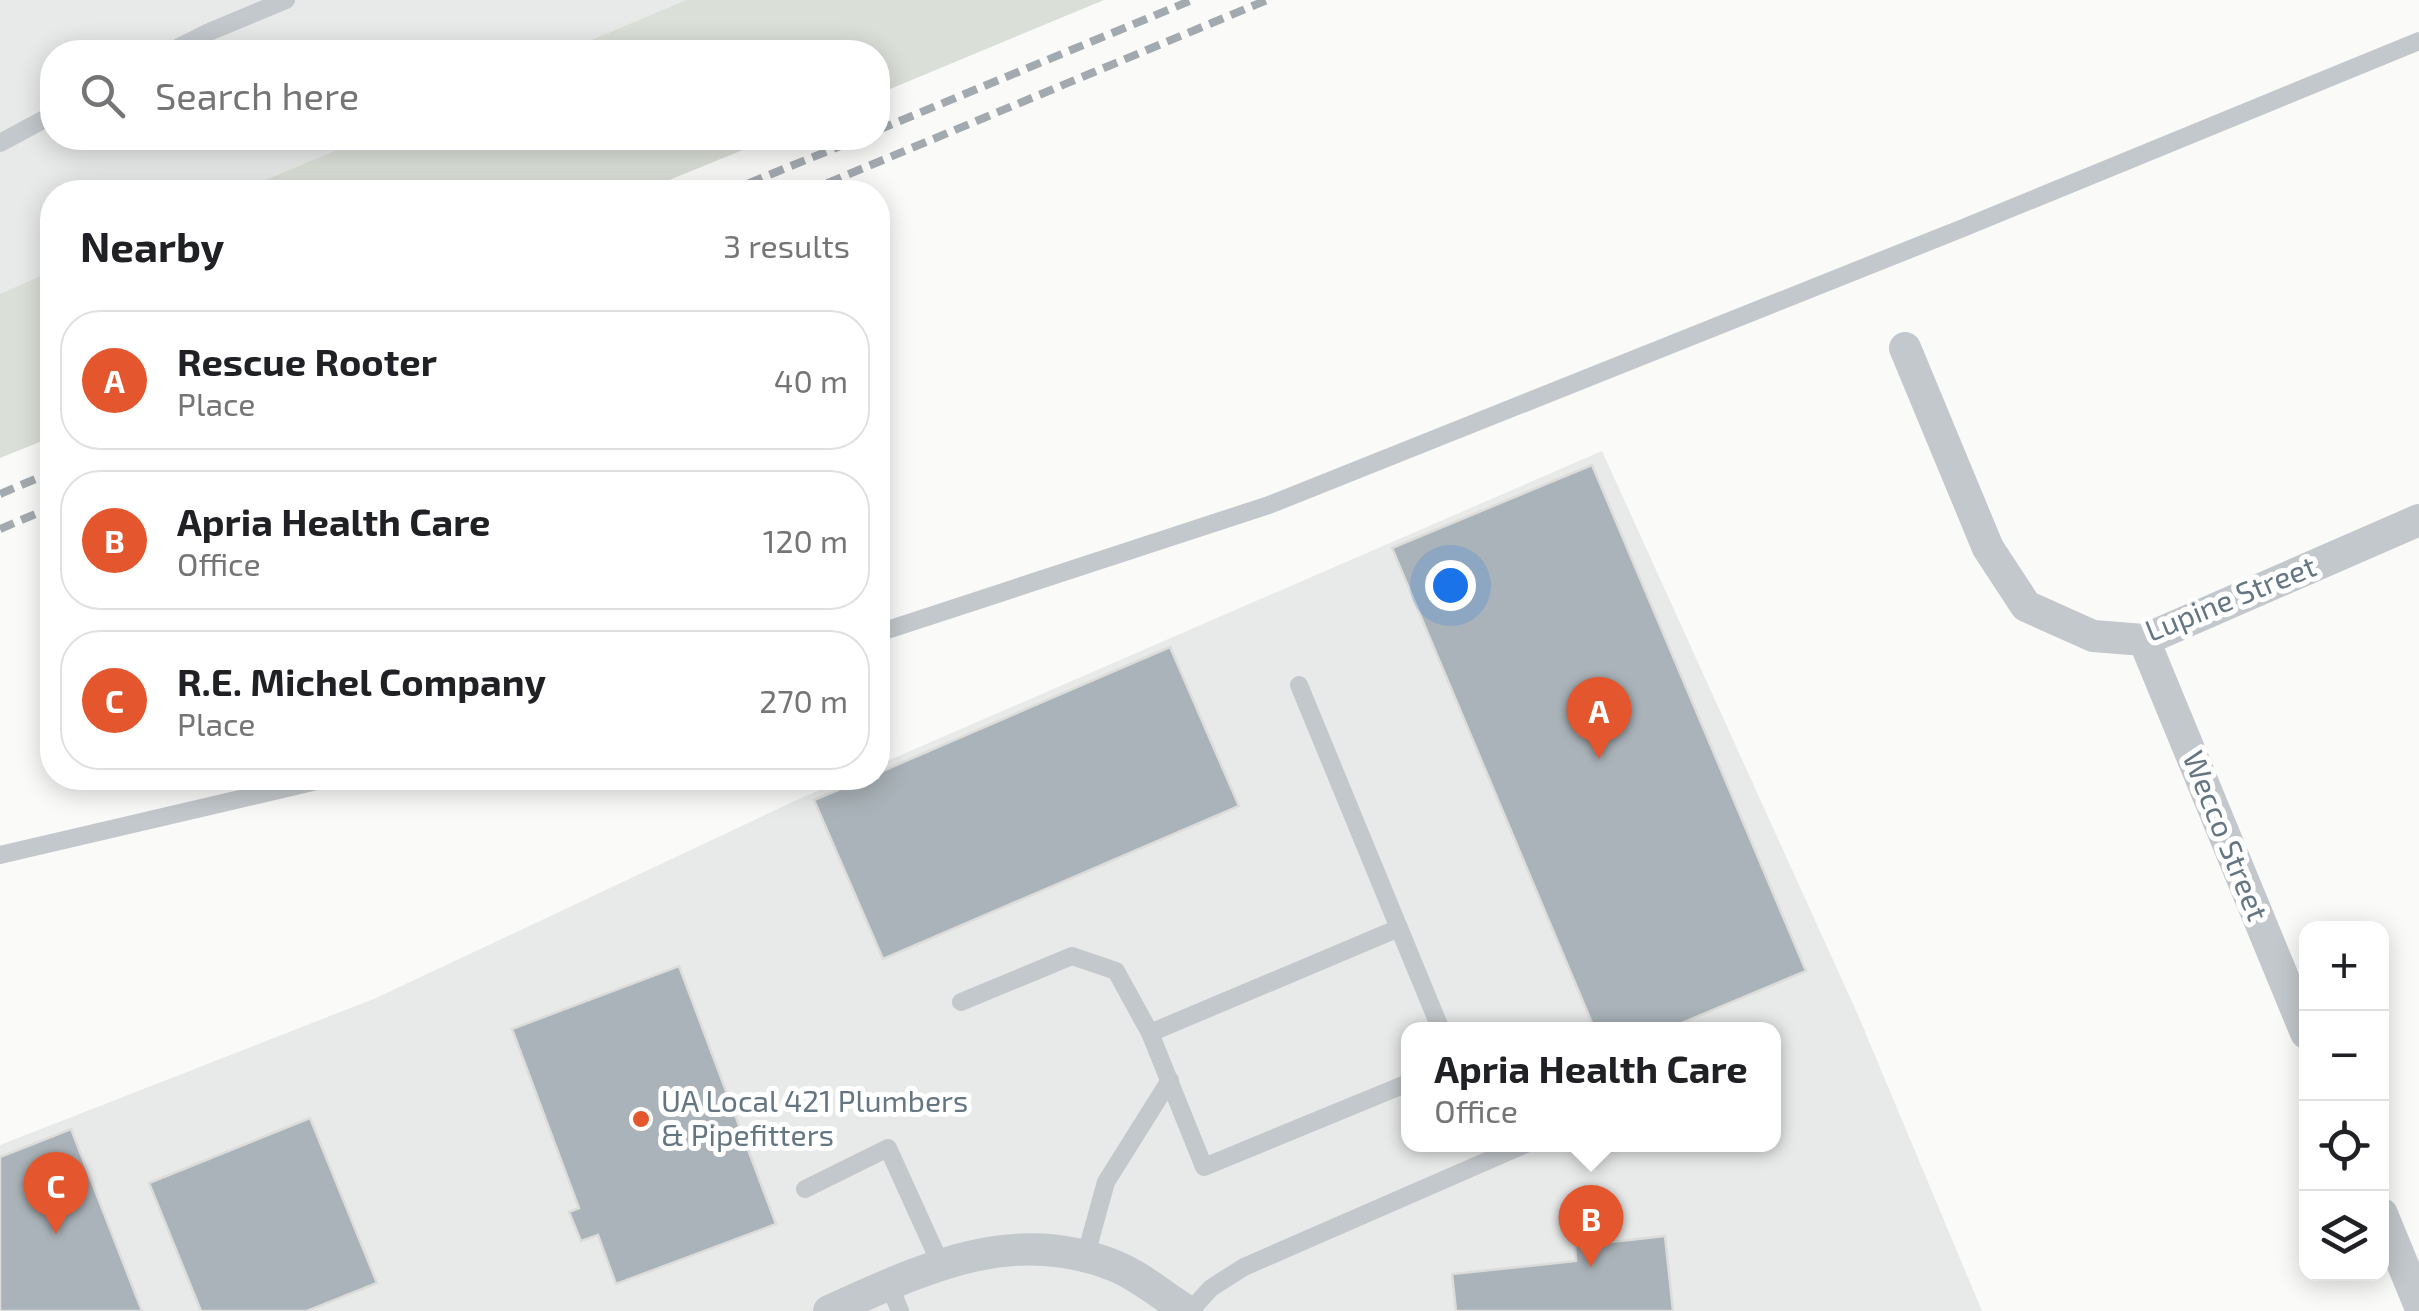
<!DOCTYPE html>
<html lang="en">
<head>
<meta charset="utf-8">
<style>
  :root { --surface:#fff; --page:#f6f6f6; --text:#202124; --muted:#757577; --line:#e0e0e0; --accent:#e4572e }
  body { margin:0; font-family:"Exo 2",sans-serif; background:var(--page); color:var(--text) }
  .controls { position:absolute; right:30px; bottom:30px; display:grid; overflow:hidden; border-radius:20px; box-shadow:0 5px 25px #0003 }
  .controls button { width:90px; height:90px; display:grid; place-items:center; padding:0; border:0; border-bottom:2px solid var(--line); background:var(--surface); color:var(--text); font:50px sans-serif }
  .you { position:absolute; left:1450px; top:585px; width:35px; height:35px; margin:-25px; border:8px solid #fff; border-radius:50%; background:#1a73e8; box-shadow:0 0 0 15px #1a73e833 }
  .badge { display:grid; place-items:center; width:65px; height:65px; border-radius:50%; background:var(--accent); color:#fff; font-size:32px; font-weight:700 }
  .pin { position:absolute; translate:-50% -82px; filter:drop-shadow(0 2px 5px #0008) }
  .pin::after { content:''; position:absolute; top:52px; width:35px; height:30px; background:inherit; clip-path:polygon(0 0,100% 0,50% 100%) }
  .popup { position:absolute; left:1401px; top:1022px; width:380px; height:130px; box-sizing:border-box; display:grid; place-content:center; border-radius:20px; background:var(--surface); filter:drop-shadow(0 2px 8px #0005); font-size:32px; white-space:nowrap; color:var(--muted) }
  .popup b { font-size:38px; color:var(--text) }
  .popup::after { content:''; position:absolute; left:50%; top:100%; margin-left:-20px; border:20px solid transparent; border-top-color:var(--surface) }
  .list { margin:0; padding:0; list-style:none }
  h2 { display:flex; justify-content:space-between; align-items:center; height:130px; margin:0; padding:0 40px; font-size:42px }
  h2 small { font-size:32px; font-weight:400; color:var(--muted) }
  .list li { display:grid; grid-template-columns:65px 1fr auto; gap:30px; align-items:center; box-sizing:border-box; height:140px; margin:0 20px 20px; padding:0 20px; border:2px solid var(--line); border-radius:40px }
  .list b { display:block; font-size:38px; white-space:nowrap }
  .list p { margin:0; font-size:32px; white-space:nowrap; color:var(--muted) }
  .list em { font-size:32px; font-style:normal; color:var(--muted) }
  .icon { flex:none; width:55px; height:55px; fill:none; stroke:currentColor; stroke-width:2; stroke-linecap:round; stroke-linejoin:round }
  .map { position:relative; flex:none; width:2419px; height:1311px; overflow:hidden }
  .search { position:absolute; background:var(--surface); box-shadow:0 5px 25px #0003; left:40px; top:40px; width:850px; height:110px; display:flex; align-items:center; gap:25px; box-sizing:border-box; padding:0 35px; border-radius:40px; color:var(--muted); font-size:38px }
  .panel { position:absolute; background:var(--surface); box-shadow:0 5px 25px #0003; left:40px; top:180px; width:850px; height:610px; border-radius:40px }
  .map>svg:first-child { display:block }
  .built { fill:#e8e9e9; fill-rule:evenodd }
  .green { fill:#dadfd7 }
  .building { fill:#aab3b9; stroke:#dcdcda; stroke-width:2.5 }
  .lines { fill:none; stroke-linecap:round; stroke-linejoin:round }
  .service { stroke:#c3c8cc; stroke-width:18 }
  .minor { stroke:#c3c8cc; stroke-width:32 }
  .rail { stroke:#a2aab0; stroke-width:8; stroke-dasharray:15 8; stroke-linecap:butt }
  .poi-dot { fill:#e4572e; stroke:#fff; stroke-width:4 }
  .labels { text-anchor:middle; stroke-width:10; stroke-linejoin:round; paint-order:stroke }
  .street-label { font-size:30px; fill:#657683; stroke:#fff }
  .poi-label { font-size:30px; fill:#657683; stroke:#fff; text-anchor:start }
</style>
</head>
<body>
<div class="map">
<svg width="2419" height="1311" viewBox="0 0 2419 1311">
  <rect width="100%" height="100%" fill="#fafaf8"/>
  <g class="built">
    <path d="M0 0H686L563 52H52V138H365L237 192H52V272L0 294Z"/>
    <path d="M1602 451 1858 1015 1982 1311H0V1145L376 998 801 798 849 778H878V765ZM1408 1030H1774V1144H1408Z"/>
  </g>
  <g class="green">
    <path d="M686 0H1104L878 94V52H563Z"/>
    <path d="M365 138H772L640 192H237Z"/>
    <path d="M52 271V437L0 458V294Z"/>
  </g>
  <g class="building">
    <path d="M1592 465 1806 971 1665 1030H1595L1392 548Z"/>
    <path d="M1170 647 1239 806 883 959 814 800 866 778H878V773Z"/>
    <path d="M679 966 776 1224 616 1284 598 1235 581 1241 569 1212 579 1208 512 1029Z"/>
    <path d="M310 1118 377 1283 307 1311H201L149 1183Z"/>
    <path d="M71 1129 142 1311H0V1157Z"/>
    <path d="M1665 1236 1673 1311H1456L1452 1274 1576 1261 1575 1246Z"/>
  </g>
  <g class="lines">
    <g class="service">
      <path d="M169 52 209 32 286 0"/>
      <path d="M0 143 52 115"/>
      <path d="M878 633 1269 505 1963 228 2419 41"/>
      <path d="M0 855 330 778"/>
      <path d="M1399 928 1441 1030"/>
      <path d="M961 1002 1072 956 1116 971 1150 1033 1204 1167 1408 1083"/>
      <path d="M1150 1033 1399 928 1299 685"/>
      <path d="M805 1189 888 1148 941 1265"/>
      <path d="M1085 1258 1106 1182 1170 1080"/>
      <path d="M889 1284 900 1311"/>
      <path d="M1190 1311 1211 1288 1244 1267 1526 1144"/>
    </g>
    <g class="minor">
      <path d="M1905 348 1988 548 2026 606 2093 636 2144 640 2419 520"/>
      <path d="M2144 640 2306 1033"/>
      <path d="M2382 1214 2419 1304"/>
      <path d="M829 1311C923 1269 1012 1224 1115 1266 1140 1276 1164 1297 1187 1311"/>
    </g>
    <g class="rail">
      <path d="M878 130 1192 0"/>
      <path d="M727 192 860 138"/>
      <path d="M806 192 1267 0"/>
      <path d="M0 494 52 472"/>
      <path d="M0 529 52 507"/>
    </g>
  </g>
  <circle class="poi-dot" cx="641" cy="1119" r="10"/>
  <g class="labels">
    <g class="street-label">
      <text transform="translate(2231 599) rotate(-22)" y="10">Lupine Street</text>
      <text transform="translate(2225 836) rotate(68)" y="10">Wecco Street</text>
    </g>
    <g class="poi-label">
      <text x="661" y="1112">UA Local 421 Plumbers<tspan x="661" dy="34">&amp; Pipefitters</tspan></text>
    </g>
  </g>
</svg>
<div class="controls">
<button>+</button>
<button>−</button>
<button><svg class="icon" aria-label="locate" viewBox="0 0 24 24"><circle cx="12" cy="12" r="6"/><path d="M12 2v4M12 18v4M2 12h4M18 12h4"/></svg></button>
<button><svg class="icon" aria-label="layers" viewBox="0 0 24 24"><path d="M12 4l9 5-9 5-9-5zM3 14l9 5 9-5"/></svg></button>
</div>
<div class="you"></div>
<div class="pin badge" style="left:1599px;top:759px">A</div>
<div class="pin badge" style="left:1591px;top:1267px">B</div>
<div class="popup"><b>Apria Health Care</b>Office</div>
<div class="pin badge" style="left:56px;top:1234px">C</div>
<div class="search"><svg class="icon" aria-label="search" viewBox="0 0 24 24"><circle cx="10" cy="10" r="6"/><path d="M15 15l6 6"/></svg>Search here</div>
<section class="panel">
<h2>Nearby<small>3 results</small></h2>
<ul class="list">
<li><span class="badge">A</span><div><b>Rescue Rooter</b><p>Place</p></div><em>40 m</em></li>
<li><span class="badge">B</span><div><b>Apria Health Care</b><p>Office</p></div><em>120 m</em></li>
<li><span class="badge">C</span><div><b>R.E. Michel Company</b><p>Place</p></div><em>270 m</em></li>
</ul>
</section>
</div>
</body>
</html>
